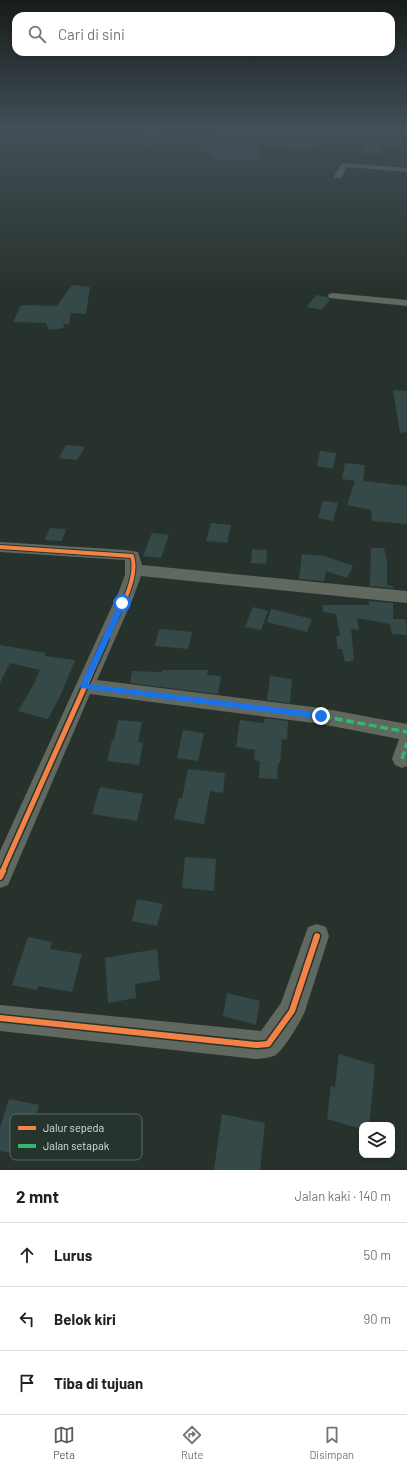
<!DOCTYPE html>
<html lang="id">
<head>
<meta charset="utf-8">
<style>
  :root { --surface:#fff; --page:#f2f2f2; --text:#222; --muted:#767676; --line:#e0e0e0; --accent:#585c5a }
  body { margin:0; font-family:Barlow,sans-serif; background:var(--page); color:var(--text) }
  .controls { position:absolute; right:12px; bottom:12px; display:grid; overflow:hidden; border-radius:8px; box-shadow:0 2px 6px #0003 }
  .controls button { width:36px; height:36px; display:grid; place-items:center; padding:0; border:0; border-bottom:1px solid var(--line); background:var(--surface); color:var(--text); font:20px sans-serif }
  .stop { position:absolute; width:12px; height:12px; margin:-9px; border:3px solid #1a73e8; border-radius:50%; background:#fff }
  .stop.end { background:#1a73e8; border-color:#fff; box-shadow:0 1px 4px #0008 }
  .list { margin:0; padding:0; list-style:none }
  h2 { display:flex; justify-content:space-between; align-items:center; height:52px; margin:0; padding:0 16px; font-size:17px }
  h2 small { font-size:13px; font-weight:400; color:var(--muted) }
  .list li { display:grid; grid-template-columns:26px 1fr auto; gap:12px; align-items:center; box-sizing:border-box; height:64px; padding:0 16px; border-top:1px solid var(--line) }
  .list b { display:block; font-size:15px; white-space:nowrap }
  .list em { font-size:13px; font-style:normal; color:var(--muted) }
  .icon { flex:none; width:22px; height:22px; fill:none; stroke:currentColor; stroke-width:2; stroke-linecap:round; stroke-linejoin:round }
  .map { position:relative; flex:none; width:407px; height:1170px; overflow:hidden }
  .search { position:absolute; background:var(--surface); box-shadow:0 2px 6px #0003; left:12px; right:12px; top:12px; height:44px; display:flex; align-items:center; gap:10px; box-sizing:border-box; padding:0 14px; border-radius:12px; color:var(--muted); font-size:15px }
  .sheet { height:244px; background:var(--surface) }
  nav { display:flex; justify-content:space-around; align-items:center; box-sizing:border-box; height:56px; border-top:1px solid var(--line); background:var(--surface); font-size:11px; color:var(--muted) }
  nav a { display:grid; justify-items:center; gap:2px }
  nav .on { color:var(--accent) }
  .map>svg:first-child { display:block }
  .building { fill:#354a48 }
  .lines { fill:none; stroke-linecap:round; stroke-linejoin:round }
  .minor { fill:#616860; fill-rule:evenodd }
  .quiet { stroke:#33b770; stroke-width:3.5; stroke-dasharray:8 3.5; stroke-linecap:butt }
  .cycleway-far3-casing { stroke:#25352e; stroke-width:3 }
  .cycleway-far2-casing { stroke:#25352e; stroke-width:6 }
  .cycleway-far1-casing { stroke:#25352e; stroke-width:8 }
  .cycleway-casing { stroke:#25352e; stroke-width:9 }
  .cycleway-far3 { stroke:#f48246; stroke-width:2 }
  .cycleway-far2 { stroke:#f48246; stroke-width:4 }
  .cycleway-far1 { stroke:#f48246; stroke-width:5 }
  .cycleway { stroke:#f48246; stroke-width:6 }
  .route { fill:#1a73e8 }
  .key { fill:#25352e; stroke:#5b6963; stroke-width:1 }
  .key-label { font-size:11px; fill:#d8e2dd }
</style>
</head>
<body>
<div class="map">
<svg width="407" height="1170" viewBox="0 0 407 1170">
  <rect width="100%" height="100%" fill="#28322d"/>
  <g class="building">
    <path d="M131 132 164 133 150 147 123 140Z"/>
    <path d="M202 134H320L324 146H317V149H286V146L258 145 260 160 212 159 209 152 199 153Z"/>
    <path d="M380 134H403L401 148 387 147Z"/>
    <path d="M364 140 381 141 380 154 360 153Z"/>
    <path d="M72 285 90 287 86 314 71 313 69 324H63L64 328 49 330 46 323 13 322 21 305 57 306Z"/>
    <path d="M316 295 327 297 330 300 321 310 307 307Z"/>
    <path d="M393 390 407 391V432L400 433Z"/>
    <path d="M66 445 79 446 85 447 77 460 59 458Z"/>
    <path d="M320 451 336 453 333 469 317 466Z"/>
    <path d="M345 463 365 465 363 481 407 486V524L372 521 371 510 347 505 355 481 342 479Z"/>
    <path d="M323 501 338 503 333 521 318 518Z"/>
    <path d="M211 523 231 525 227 543 206 541Z"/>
    <path d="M50 528 66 529 62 541 45 540Z"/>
    <path d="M152 533 169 535 161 558 143 556Z"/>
    <path d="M371 548H384L387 561V585L393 586V588L370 586Z"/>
    <path d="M252 549 267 550 266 564 251 563Z"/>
    <path d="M302 554 324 556 353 566 347 578 326 571 324 581 299 579Z"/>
    <path d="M369 601 393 603V619H406L407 635 392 634 390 624 357 618 359 630 351 629 354 660 345 662 342 649H338L336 636H340L336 614 323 612V605H369Z"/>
    <path d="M253 607 268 611 261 630 245 627Z"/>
    <path d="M271 609 312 619 307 632 267 622Z"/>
    <path d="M159 629 192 632 188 649 155 646Z"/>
    <path d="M0 645 46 653 44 656 75 660 62 692 48 719 18 711 34 684 40 670 10 663 0 683Z"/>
    <path d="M162 670H208L207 675 221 676 218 694 130 683 132 671 162 672Z"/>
    <path d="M270 676 292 679 290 703 267 700Z"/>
    <path d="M265 718 288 721 287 740 282 739 280 763H278L277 779 259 778 260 761 254 760 255 750 236 747 240 720 264 723Z"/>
    <path d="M118 720 142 722 138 742 143 743 139 765 107 761 112 740H114Z"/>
    <path d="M183 730 204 733 198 761 177 758Z"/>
    <path d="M188 769 225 773 223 793 210 791 204 824 174 819 179 798H182Z"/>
    <path d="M100 787 143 794 137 821 92 814Z"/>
    <path d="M185 857 216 859 214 891 182 888Z"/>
    <path d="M137 899 163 904 157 926 132 921Z"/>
    <path d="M28 937 52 942 50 949 82 954 72 992 38 986 37 990 12 985Z"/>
    <path d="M157 949 160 980 135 984 136 998 108 1003 105 958Z"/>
    <path d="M227 993 260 1001 256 1025 223 1016Z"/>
    <path d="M339 1054 375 1065 369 1125H362V1129L327 1119 331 1086 335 1087Z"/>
    <path d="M9 1099 39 1105 25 1156 0 1151V1128Z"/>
    <path d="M222 1114 265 1123 260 1170H214Z"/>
  </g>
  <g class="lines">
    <g class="minor">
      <path d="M67 128 407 129V133H256L70 130Z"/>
      <path d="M342 163 407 168V172L347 167 341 178H335L334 176Z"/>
      <path d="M333 293 407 300V306L329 298 328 296 329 294Z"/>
      <path d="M0 542 126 550 138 552 142 565 407 591V603L141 576 133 598 97 680 321 708 407 724V766L402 768 395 765 392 759 399 739 321 724 90 694 8 885 0 888V851L119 591 125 575V560L0 552Z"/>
      <path d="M317 924 326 927 329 936 305 1011C301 1021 286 1046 278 1053 273 1058 264 1058 257 1059L0 1031V1005L261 1031 281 1003 308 927Z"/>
    </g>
    <g class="quiet">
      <path d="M84 686 321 716 407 732"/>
      <path d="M402 759 407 743"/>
    </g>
    <g class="cycleway-far3-casing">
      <path id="cycleway-far3" d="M70 128 256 131H407"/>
    </g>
    <g class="cycleway-far2-casing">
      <path id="cycleway-far2" d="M0 547 132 556C140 579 115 619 105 640"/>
    </g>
    <g class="cycleway-far1-casing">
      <path id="cycleway-far1" d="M2 872 106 639"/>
    </g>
    <g class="cycleway-casing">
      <g id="cycleway">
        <path d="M0 877 3 871"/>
        <path d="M0 1018 257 1045 268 1044 292 1011 317 936"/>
      </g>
    </g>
    <use href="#cycleway-far3" class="cycleway-far3"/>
    <use href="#cycleway-far2" class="cycleway-far2"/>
    <use href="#cycleway-far1" class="cycleway-far1"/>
    <use href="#cycleway" class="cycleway"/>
  </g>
  <linearGradient id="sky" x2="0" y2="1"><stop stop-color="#161c19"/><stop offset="0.44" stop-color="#424f57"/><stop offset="1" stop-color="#424f57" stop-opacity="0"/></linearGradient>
  <rect width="407" height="291" fill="url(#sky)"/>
  <path class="route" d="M122 600 126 603 88 684 321 713 324 714V719H321L81 688 80 686 119 603Z"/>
  <rect x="10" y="1114" width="132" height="46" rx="6" class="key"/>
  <rect x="18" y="1126" width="18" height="4" fill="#f48246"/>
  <rect x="18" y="1144" width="18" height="4" fill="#33b770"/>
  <g class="key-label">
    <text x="43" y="1132">Jalur sepeda</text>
    <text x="43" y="1150">Jalan setapak</text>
  </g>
</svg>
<div class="controls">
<button><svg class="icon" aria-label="layers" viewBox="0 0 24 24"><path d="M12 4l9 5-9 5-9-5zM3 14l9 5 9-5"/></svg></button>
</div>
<div class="stop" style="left:122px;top:603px"></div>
<div class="stop end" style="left:321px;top:716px"></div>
<div class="search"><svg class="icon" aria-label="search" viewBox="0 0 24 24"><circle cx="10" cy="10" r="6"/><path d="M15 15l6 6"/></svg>Cari di sini</div>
</div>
<section class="sheet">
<h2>2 mnt<small>Jalan kaki · 140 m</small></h2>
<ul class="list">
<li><svg class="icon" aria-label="ahead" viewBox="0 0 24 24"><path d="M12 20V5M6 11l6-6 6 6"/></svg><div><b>Lurus</b></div><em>50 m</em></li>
<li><svg class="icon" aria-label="left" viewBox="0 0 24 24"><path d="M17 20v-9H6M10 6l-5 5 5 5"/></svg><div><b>Belok kiri</b></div><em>90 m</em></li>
<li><svg class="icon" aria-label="arrive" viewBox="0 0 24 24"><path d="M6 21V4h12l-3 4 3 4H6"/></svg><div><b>Tiba di tujuan</b></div></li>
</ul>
</section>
<nav>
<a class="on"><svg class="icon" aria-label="map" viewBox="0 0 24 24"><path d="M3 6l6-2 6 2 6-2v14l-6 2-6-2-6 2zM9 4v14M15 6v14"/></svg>Peta</a>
<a><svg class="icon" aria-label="directions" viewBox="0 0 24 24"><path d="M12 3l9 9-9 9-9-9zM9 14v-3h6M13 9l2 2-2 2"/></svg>Rute</a>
<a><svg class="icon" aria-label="saved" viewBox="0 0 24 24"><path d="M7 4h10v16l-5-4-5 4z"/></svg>Disimpan</a>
</nav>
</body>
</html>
